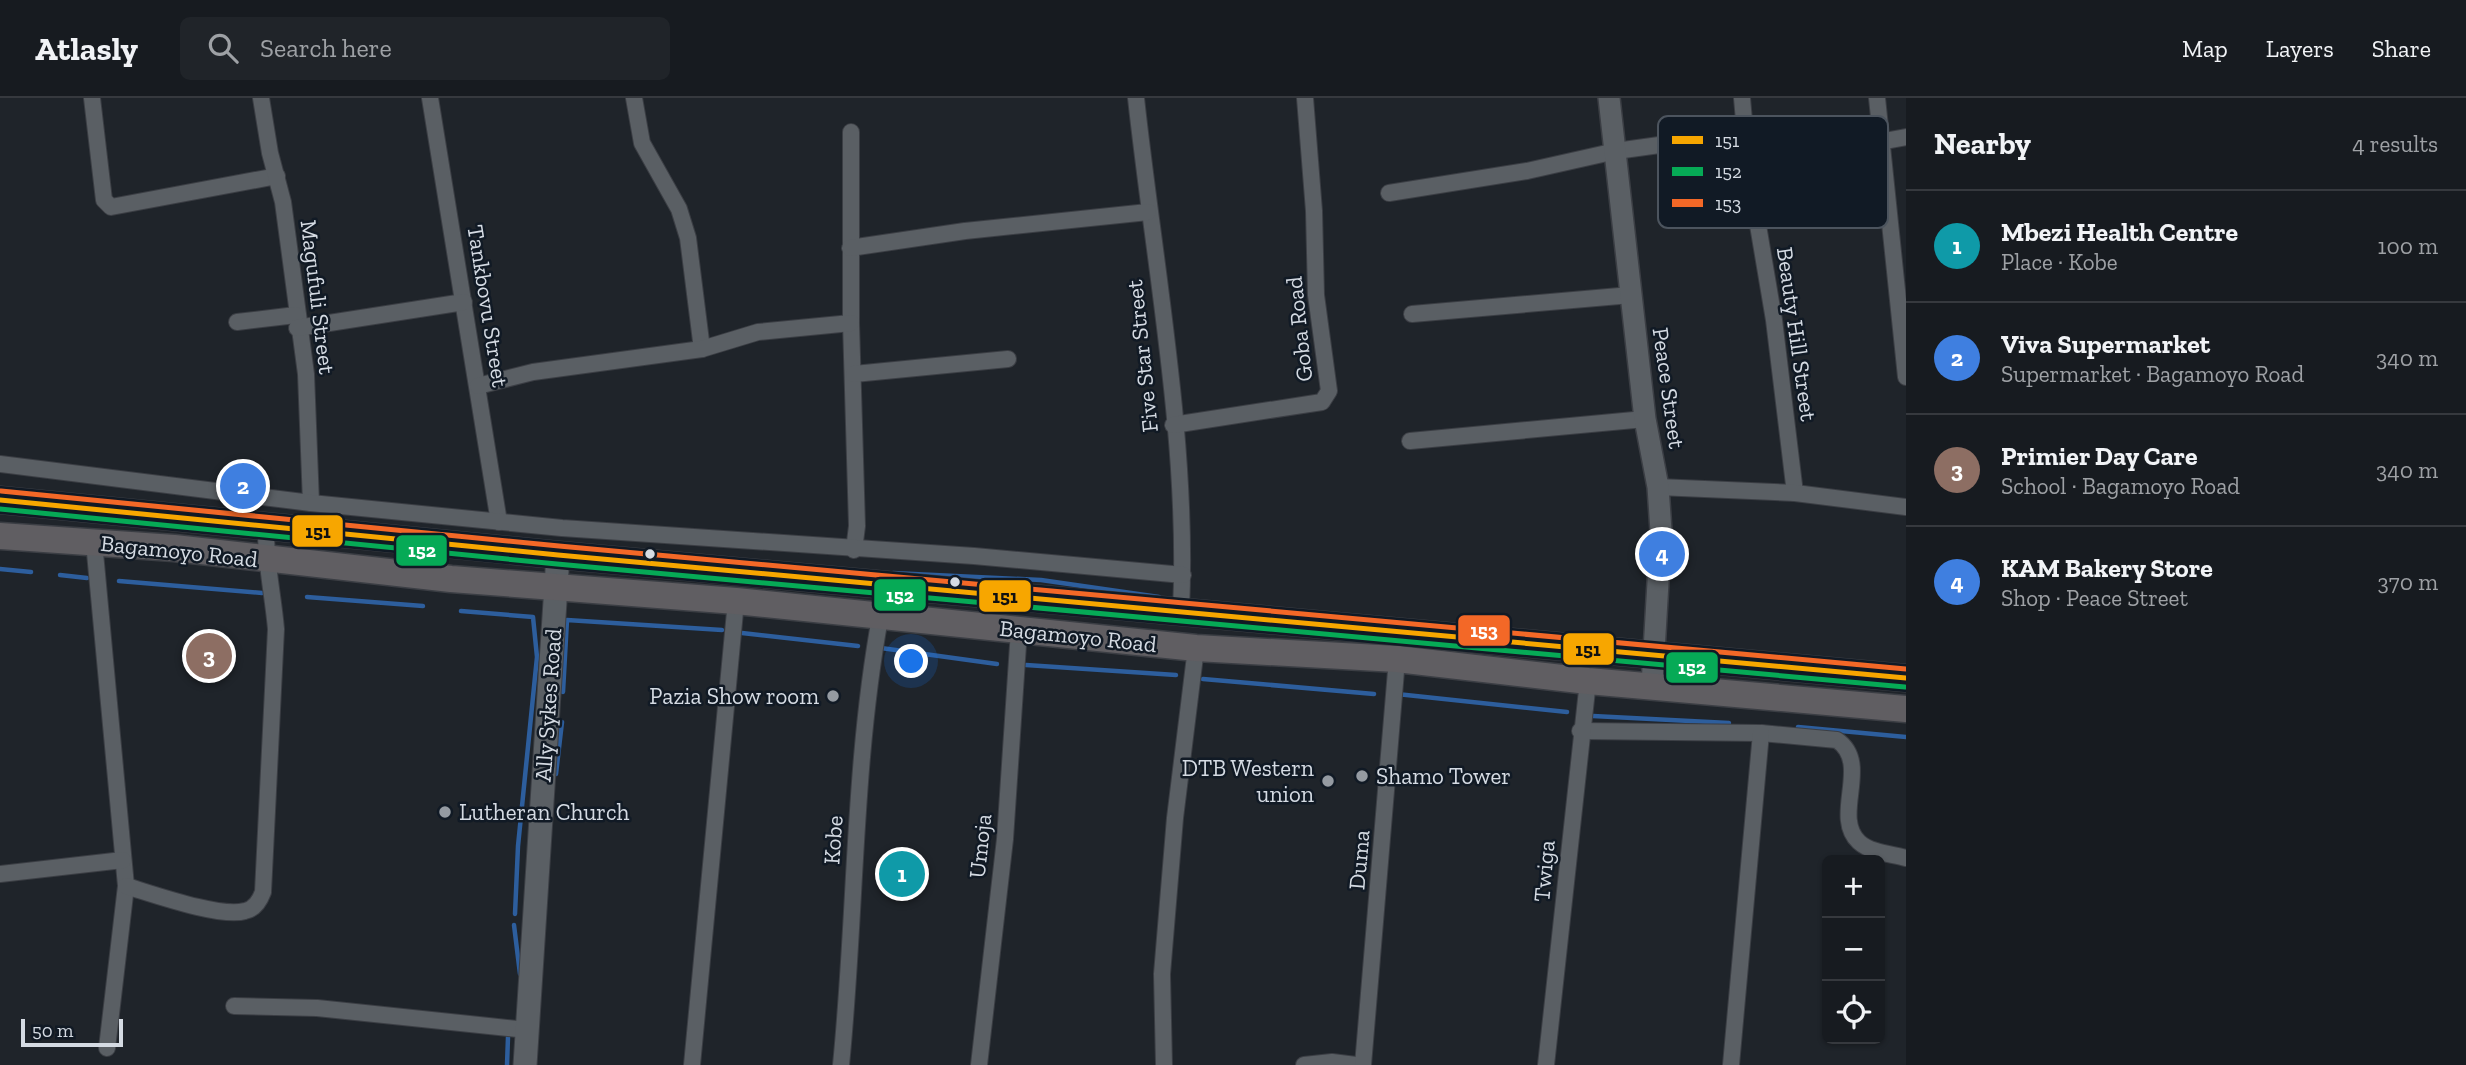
<!DOCTYPE html>
<html lang="en">
<head>
<meta charset="utf-8">
<style>
  :root { --surface:#171b20; --page:#202429; --text:#f1f3f6; --muted:#9ea1a5; --line:#36393e; --accent:#959ba2 }
  body { margin:0; font-family:"Zilla Slab",serif; background:var(--page); color:var(--text) }
  .controls { position:absolute; right:21px; bottom:21px; display:grid; overflow:hidden; border-radius:10px; box-shadow:0 2px 5px #0004 }
  .controls button { width:63px; height:63px; display:grid; place-items:center; padding:0; border:0; border-bottom:2px solid var(--line); background:var(--surface); color:var(--text); font:35px sans-serif }
  .scale { position:absolute; left:21px; bottom:18px; width:102px; box-sizing:border-box; padding-left:7px; border:4px solid #d5dbe3; border-top:0; font-size:19px; line-height:24px; white-space:nowrap; color:#d5dbe3; -webkit-text-stroke:5px #111a25; paint-order:stroke }
  .you { position:absolute; left:912px; top:564px; width:24px; height:24px; margin:-18px; border:5px solid #fff; border-radius:50%; background:#1a73e8; box-shadow:0 0 0 10px #1a73e833 }
  .badge { display:grid; place-items:center; width:46px; height:46px; border-radius:50%; background:var(--accent); color:#fff; font-size:23px; font-weight:700 }
  .pin { position:absolute; translate:-50% -50%; border:4px solid #fff; box-shadow:0 2px 7px #0006 }
  .list { margin:0; padding:0; list-style:none }
  h2 { display:flex; justify-content:space-between; align-items:center; height:91px; margin:0; padding:0 28px; font-size:30px }
  h2 small { font-size:23px; font-weight:400; color:var(--muted) }
  .list li { display:grid; grid-template-columns:46px 1fr auto; gap:21px; align-items:center; box-sizing:border-box; height:112px; padding:0 28px; border-top:2px solid var(--line) }
  .list b { display:block; font-size:26px; white-space:nowrap }
  .list p { margin:0; font-size:23px; white-space:nowrap; color:var(--muted) }
  .list em { font-size:23px; font-style:normal; color:var(--muted) }
  .icon { flex:none; width:38px; height:38px; fill:none; stroke:currentColor; stroke-width:2; stroke-linecap:round; stroke-linejoin:round }
  .map { position:relative; flex:none; width:1906px; height:967px; overflow:hidden }
  header { display:flex; align-items:center; gap:42px; box-sizing:border-box; height:98px; padding:0 35px; background:var(--surface); border-bottom:2px solid var(--line) }
  header strong { font-size:33px }
  nav { display:flex; gap:38px; margin-inline-start:auto; font-size:24px }
  .search { width:490px; height:63px; background:var(--page); display:flex; align-items:center; gap:18px; box-sizing:border-box; padding:0 24px; border-radius:10px; color:var(--muted); font-size:26px }
  main { display:flex }
  aside { flex:1; background:var(--surface) }
  .map>svg:first-child { display:block }
  .lines { fill:none; stroke-linecap:round; stroke-linejoin:round }
  .stream { stroke:#2d5e9d; stroke-width:4.5 }
  .minor-casing { stroke:#3b3e44; stroke-width:18 }
  .tertiary-casing { stroke:#3b3e44; stroke-width:24 }
  .secondary-casing { stroke:#3b3e44; stroke-width:25 }
  .trunk-casing { stroke:#3b3e44; stroke-width:29 }
  .minor { stroke:#5a5f64; stroke-width:16 }
  .tertiary { stroke:#5a5f64; stroke-width:21 }
  .secondary { stroke:#5a5f64; stroke-width:23 }
  .trunk { stroke:#605e62; stroke-width:26 }
  .bus-1-casing { stroke:#111a25; stroke-width:10 }
  .bus-2-casing { stroke:#111a25; stroke-width:10 }
  .bus-3-casing { stroke:#111a25; stroke-width:10 }
  .bus-1 { stroke:#f7a600; stroke-width:5 }
  .bus-2 { stroke:#06aa56; stroke-width:5 }
  .bus-3 { stroke:#f36827; stroke-width:5 }
  .bus-dot { fill:#d5dbe3; stroke:#111a25; stroke-width:2.5 }
  .poi-dot { fill:#959ba2; stroke:#111a25; stroke-width:2.5 }
  .labels { text-anchor:middle; stroke-width:5; stroke-linejoin:round; paint-order:stroke }
  .street-label { font-size:23px; fill:#d5dbe3; stroke:#111a25 }
  .poi-label { font-size:23px; fill:#d5dbe3; stroke:#111a25; text-anchor:end }
  .key { fill:#111a25; stroke:#4c545e; stroke-width:2 }
  .key-label { font-size:19px; fill:#d5dbe3 }
  .line-badge { stroke:#111a25; stroke-width:2.5 }
  .badge-label { font-size:19px; text-anchor:middle; font-weight:bold; fill:#fff }
  .pale-badge-label { font-size:19px; text-anchor:middle; font-weight:bold; fill:#111 }
</style>
</head>
<body>
<header>
<strong>Atlasly</strong>
<div class="search"><svg class="icon" aria-label="search" viewBox="0 0 24 24"><circle cx="10" cy="10" r="6"/><path d="M15 15l6 6"/></svg>Search here</div>
<nav><a>Map</a><a>Layers</a><a>Share</a></nav>
</header>
<main>
<div class="map">
<svg width="1906" height="967" viewBox="0 0 1906 967">
  <rect width="100%" height="100%" fill="#1f242a"/>
  <g class="lines">
    <g class="stream">
      <path d="M0 471 31 474"/>
      <path d="M893 475 1041 482 1159 499"/>
      <path d="M60 477 87 480"/>
      <path d="M119 483 262 495"/>
      <path d="M307 499 423 508"/>
      <path d="M461 513 533 519 537 559 518 748 515 816"/>
      <path d="M742 535 858 548"/>
      <path d="M881 550 997 566"/>
      <path d="M1026 567 1176 577"/>
      <path d="M1203 581 1374 596"/>
      <path d="M563 594 567 522 722 532"/>
      <path d="M1397 596 1567 614"/>
      <path d="M1593 618 1729 625"/>
      <path d="M1798 629 1906 639"/>
      <path d="M556 676 562 624"/>
      <path d="M514 827 520 876"/>
      <path d="M507 967 508 939"/>
    </g>
    <g class="minor-casing">
      <g id="minor">
        <path d="M92 0 104 102 111 109 277 78"/>
        <path d="M261 0 270 55 283 104 306 276 311 405"/>
        <path d="M430 0 499 424"/>
        <path d="M634 0 642 45 679 111 688 140 702 251"/>
        <path d="M1136 0C1154 166 1189 345 1181 512"/>
        <path d="M1742 0 1748 68 1774 222 1795 395"/>
        <path d="M1877 0 1906 279"/>
        <path d="M851 34V225L857 428 854 452"/>
        <path d="M1748 68 1906 39"/>
        <path d="M1389 95 1527 73 1616 53 1746 35"/>
        <path d="M850 150 965 133 1148 114"/>
        <path d="M1412 216 1631 197"/>
        <path d="M237 224 296 217"/>
        <path d="M297 230 464 204"/>
        <path d="M854 276 1008 261"/>
        <path d="M478 288 533 274 702 251 758 234 851 225"/>
        <path d="M1173 327 1322 304 1329 293 1316 197 1314 113 1305 0"/>
        <path d="M1410 343 1645 321"/>
        <path d="M0 366 311 405 562 430 974 458 1183 477"/>
        <path d="M1658 389 1795 395 1906 409"/>
        <path d="M94 444 126 788 107 950"/>
        <path d="M1580 633 1761 635 1837 642C1872 666 1831 718 1859 744 1871 755 1892 756 1906 760"/>
        <path d="M0 776 123 762"/>
        <path d="M126 788C153 796 220 820 245 813 255 811 260 802 263 794L276 531C273 496 265 463 266 428"/>
        <path d="M234 908 317 910 527 932"/>
        <path d="M692 967 736 503"/>
        <path d="M841 967C856 818 853 667 880 520"/>
        <path d="M979 967 1005 741 1019 532"/>
        <path d="M1164 967 1162 876 1175 720 1196 550"/>
        <path d="M1304 967 1332 964 1356 967"/>
        <path d="M1363 967 1397 561"/>
        <path d="M1546 967 1588 583"/>
        <path d="M1731 967 1761 635"/>
      </g>
    </g>
    <g class="tertiary-casing">
      <path id="tertiary" d="M1609 0 1645 321 1658 389 1661 433 1652 587"/>
    </g>
    <g class="secondary-casing">
      <path id="secondary" d="M525 967 558 457"/>
    </g>
    <g class="trunk-casing">
      <g id="trunk">
        <path d="M0 402 558 457 1906 580"/>
        <path d="M0 438 174 450 451 481 736 503 1196 550 1397 561 1588 583 1906 611"/>
      </g>
    </g>
    <use href="#minor" class="minor"/>
    <use href="#tertiary" class="tertiary"/>
    <use href="#secondary" class="secondary"/>
    <use href="#trunk" class="trunk"/>
    <g class="bus-1-casing">
      <path id="bus-1" d="M0 402 558 457 1906 580"/>
    </g>
    <g class="bus-2-casing">
      <path id="bus-2" d="M0 411 557 466 1905 589"/>
    </g>
    <g class="bus-3-casing">
      <path id="bus-3" d="M1 393 559 448 1906 571"/>
    </g>
    <use href="#bus-1" class="bus-1"/>
    <use href="#bus-2" class="bus-2"/>
    <use href="#bus-3" class="bus-3"/>
  </g>
  <g class="bus-dot">
    <circle cx="650" cy="456" r="6"/>
    <circle cx="955" cy="484" r="6"/>
  </g>
  <g class="poi-dot">
    <circle cx="833" cy="598" r="7"/>
    <circle cx="1362" cy="678" r="7"/>
    <circle cx="1328" cy="683" r="7"/>
    <circle cx="445" cy="714" r="7"/>
  </g>
  <g class="labels">
    <g class="street-label">
      <text transform="translate(318 199) rotate(83)" y="8">Magufuli Street</text>
      <text transform="translate(488 208) rotate(81)" y="8">Tankbovu Street</text>
      <text transform="translate(1299 231) rotate(-96)" y="8">Goba Road</text>
      <text transform="translate(1797 236) rotate(82)" y="8">Beauty Hill Street</text>
      <text transform="translate(1142 258) rotate(-96)" y="8">Five Star Street</text>
      <text transform="translate(1669 290) rotate(82)" y="8">Peace Street</text>
      <text transform="translate(179 453) rotate(6)" y="8">Bagamoyo Road</text>
      <text transform="translate(1078 538) rotate(6)" y="8">Bagamoyo Road</text>
      <text transform="translate(548 607) rotate(-86)" y="8">Ally Sykes Road</text>
      <text transform="translate(833 742) rotate(-86)" y="8">Kobe</text>
      <text transform="translate(980 748) rotate(-84)" y="8">Umoja</text>
      <text transform="translate(1359 762) rotate(-85)" y="8">Duma</text>
      <text transform="translate(1544 773) rotate(-85)" y="8">Twiga</text>
    </g>
    <g class="poi-label">
      <text x="819" y="606">Pazia Show room</text>
      <text x="1314" y="678">DTB Western<tspan x="1314" dy="26">union</tspan></text>
      <text x="1376" y="686" text-anchor="start">Shamo Tower</text>
      <text x="459" y="722" text-anchor="start">Lutheran Church</text>
    </g>
  </g>
  <rect x="1658" y="18" width="230" height="112" rx="10" class="key"/>
  <rect x="1672" y="38" width="31" height="8" fill="#f7a600"/>
  <rect x="1672" y="69" width="31" height="9" fill="#06aa56"/>
  <rect x="1672" y="101" width="31" height="8" fill="#f36827"/>
  <g class="key-label">
    <text x="1715" y="49">151</text>
    <text x="1715" y="80">152</text>
    <text x="1715" y="112">153</text>
  </g>
  <g class="line-badge">
    <rect x="291" y="416" width="53" height="34" rx="7" fill="#f7a600"/>
    <rect x="395" y="436" width="53" height="33" rx="7" fill="#06aa56"/>
    <rect x="873" y="480" width="54" height="34" rx="7" fill="#06aa56"/>
    <rect x="978" y="481" width="54" height="34" rx="7" fill="#f7a600"/>
    <rect x="1457" y="516" width="54" height="33" rx="7" fill="#f36827"/>
    <rect x="1562" y="534" width="53" height="34" rx="7" fill="#f7a600"/>
    <rect x="1665" y="553" width="54" height="33" rx="7" fill="#06aa56"/>
  </g>
  <g class="badge-label">
    <text x="422" y="459">152</text>
    <text x="900" y="504">152</text>
    <text x="1484" y="539">153</text>
    <text x="1692" y="576">152</text>
  </g>
  <g class="pale-badge-label">
    <text x="318" y="440">151</text>
    <text x="1005" y="505">151</text>
    <text x="1588" y="558">151</text>
  </g>
</svg>
<div class="controls">
<button>+</button>
<button>−</button>
<button><svg class="icon" aria-label="locate" viewBox="0 0 24 24"><circle cx="12" cy="12" r="6"/><path d="M12 2v4M12 18v4M2 12h4M18 12h4"/></svg></button>
</div>
<div class="scale">50 m</div>
<div class="you"></div>
<div class="pin badge" style="left:902px;top:776px;background:#0f9aa8">1</div>
<div class="pin badge" style="left:243px;top:388px;background:#3f7fe0">2</div>
<div class="pin badge" style="left:209px;top:558px;background:#8d6e63">3</div>
<div class="pin badge" style="left:1662px;top:456px;background:#3f7fe0">4</div>
</div>
<aside>
<h2>Nearby<small>4 results</small></h2>
<ul class="list">
<li><span class="badge" style="background:#0f9aa8">1</span><div><b>Mbezi Health Centre</b><p>Place · Kobe</p></div><em>100 m</em></li>
<li><span class="badge" style="background:#3f7fe0">2</span><div><b>Viva Supermarket</b><p>Supermarket · Bagamoyo Road</p></div><em>340 m</em></li>
<li><span class="badge" style="background:#8d6e63">3</span><div><b>Primier Day Care</b><p>School · Bagamoyo Road</p></div><em>340 m</em></li>
<li><span class="badge" style="background:#3f7fe0">4</span><div><b>KAM Bakery Store</b><p>Shop · Peace Street</p></div><em>370 m</em></li>
</ul>
</aside>
</main>
</body>
</html>
